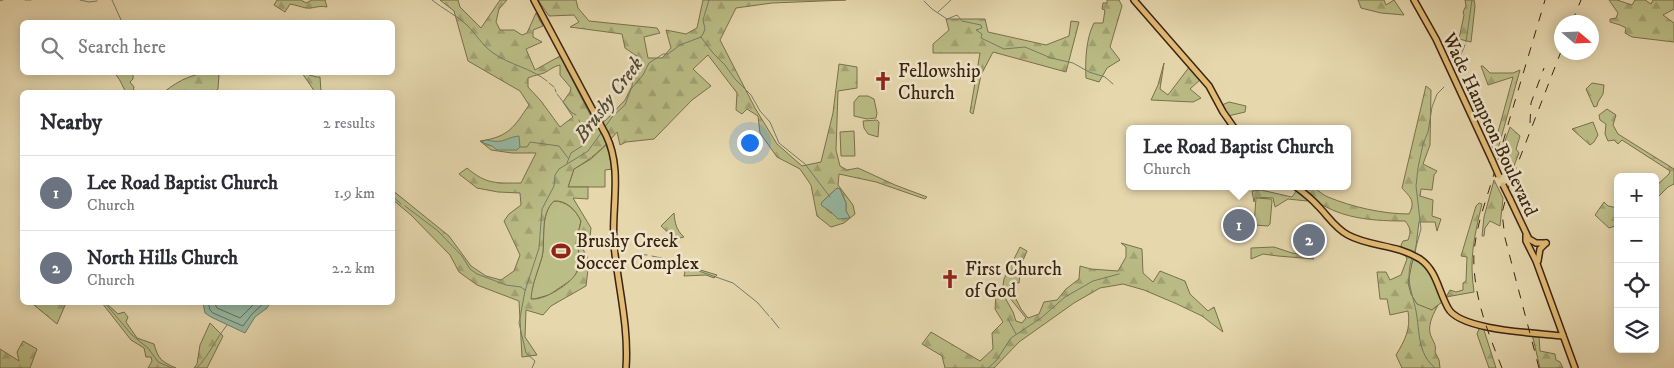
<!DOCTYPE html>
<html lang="en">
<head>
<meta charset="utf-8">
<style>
  :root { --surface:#fff; --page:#f2f2f3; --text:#2b2b33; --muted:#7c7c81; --line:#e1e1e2; --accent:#1a73e8 }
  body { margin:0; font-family:"IM FELL DW Pica",serif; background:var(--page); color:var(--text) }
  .controls { position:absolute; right:15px; bottom:15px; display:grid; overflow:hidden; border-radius:8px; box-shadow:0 2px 12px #0003 }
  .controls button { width:45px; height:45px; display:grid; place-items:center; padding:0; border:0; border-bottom:1px solid var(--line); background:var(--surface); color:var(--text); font:25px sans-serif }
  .compass { position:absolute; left:1554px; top:15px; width:45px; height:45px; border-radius:50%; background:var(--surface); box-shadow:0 2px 12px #0003; rotate:109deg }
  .you { position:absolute; left:749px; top:142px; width:18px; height:18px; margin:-12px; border:4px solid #fff; border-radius:50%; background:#1a73e8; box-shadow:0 0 0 8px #1a73e833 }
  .badge { display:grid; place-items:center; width:32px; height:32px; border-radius:50%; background:var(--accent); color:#fff; font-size:16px; font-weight:700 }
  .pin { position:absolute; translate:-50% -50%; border:2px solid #fff; box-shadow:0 1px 5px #0006 }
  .popup { position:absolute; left:1126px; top:125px; width:225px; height:65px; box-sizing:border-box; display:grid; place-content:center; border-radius:8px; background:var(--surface); filter:drop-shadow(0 1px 4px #0005); font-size:16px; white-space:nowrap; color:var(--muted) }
  .popup b { font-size:19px; color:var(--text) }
  .popup::after { content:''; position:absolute; left:50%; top:100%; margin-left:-10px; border:10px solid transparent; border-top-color:var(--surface) }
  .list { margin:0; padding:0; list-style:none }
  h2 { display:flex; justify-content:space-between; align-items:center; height:65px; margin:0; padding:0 20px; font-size:21px }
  h2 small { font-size:16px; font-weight:400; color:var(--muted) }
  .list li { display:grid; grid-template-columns:32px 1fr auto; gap:15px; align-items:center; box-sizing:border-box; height:75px; padding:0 20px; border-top:1px solid var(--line) }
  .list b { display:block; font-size:19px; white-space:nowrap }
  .list p { margin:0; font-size:16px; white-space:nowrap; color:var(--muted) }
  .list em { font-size:16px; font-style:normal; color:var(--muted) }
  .icon { flex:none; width:28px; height:28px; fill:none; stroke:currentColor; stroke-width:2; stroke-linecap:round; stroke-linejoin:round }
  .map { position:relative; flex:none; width:1674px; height:368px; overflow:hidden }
  .search { position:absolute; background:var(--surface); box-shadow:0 2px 12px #0003; left:20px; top:20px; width:375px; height:55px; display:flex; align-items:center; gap:12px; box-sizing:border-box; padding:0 18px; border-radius:8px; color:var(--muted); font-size:19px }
  .panel { position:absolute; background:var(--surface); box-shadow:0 2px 12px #0003; left:20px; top:90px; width:375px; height:215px; border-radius:8px }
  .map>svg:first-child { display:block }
  .grass { fill:#bbbd86; stroke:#7a704c }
  .forest { fill:url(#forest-firs); stroke:#7a704c; fill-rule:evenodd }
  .water { fill:#97baa4; stroke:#727e69 }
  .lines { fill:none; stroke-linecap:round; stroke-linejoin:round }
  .shore { stroke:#686f5a; stroke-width:1 }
  .stream { stroke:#727e69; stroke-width:1 }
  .major-casing { stroke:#3a2411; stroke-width:8 }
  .major { stroke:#e3bc76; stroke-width:5 }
  .rail { stroke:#3a2411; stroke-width:1; stroke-dasharray:9 9; stroke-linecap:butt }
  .major-bridge-casing { stroke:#3a2411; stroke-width:8; stroke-linecap:butt }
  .major-bridge { stroke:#e3bc76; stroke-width:5 }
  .labels { text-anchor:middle; stroke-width:5; stroke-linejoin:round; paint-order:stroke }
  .poi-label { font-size:19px; fill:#3a2411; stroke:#efe5ca; text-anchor:start }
  .street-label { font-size:19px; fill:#3a2411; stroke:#efe5ca }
  .water-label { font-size:20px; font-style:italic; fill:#514a36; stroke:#efe5ca }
</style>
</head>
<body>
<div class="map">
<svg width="1674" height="368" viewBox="0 0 1674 368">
  <defs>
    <pattern id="forest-firs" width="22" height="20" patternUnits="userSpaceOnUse" patternTransform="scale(1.25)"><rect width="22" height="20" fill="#bbbd86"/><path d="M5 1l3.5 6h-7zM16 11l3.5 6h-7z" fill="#a2a273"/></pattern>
  </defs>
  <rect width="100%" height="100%" fill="#e6d7ad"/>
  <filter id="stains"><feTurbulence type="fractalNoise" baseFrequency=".004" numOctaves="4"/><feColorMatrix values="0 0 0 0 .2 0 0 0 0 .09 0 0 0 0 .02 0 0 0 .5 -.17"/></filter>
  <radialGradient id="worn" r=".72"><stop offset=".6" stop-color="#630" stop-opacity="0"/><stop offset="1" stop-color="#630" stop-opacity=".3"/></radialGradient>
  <g class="grass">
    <path d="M859 96H868L874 99 877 113 876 118 867 119 854 116V102Z"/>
    <path d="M1229 102 1246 106 1245 112 1228 116 1222 105Z"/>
    <path d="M877 120 879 122 878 137 868 134 864 128 863 121Z"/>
    <path d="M854 131 855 156H841L840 132Z"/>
    <path d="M606 145 609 152 612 169 605 170V187H568L574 169 591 159Z"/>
    <path d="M1256 198 1271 199 1272 201 1270 224 1268 226 1254 225Z"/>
    <path d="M554 201C566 201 576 210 581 221L577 238 580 264 574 278 549 295 534 299H530C532 284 538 271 542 257 546 240 539 215 554 201Z"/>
    <path d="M1414 258C1431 268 1436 284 1442 302L1432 310C1428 309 1420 307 1417 304 1405 294 1408 271 1414 258Z"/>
  </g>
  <g class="forest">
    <path d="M277 0H301L306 3 312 0H325L327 7C318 5 313 9 306 8 301 7 296 5 290 4L285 12 274 5Z"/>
    <path d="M440 0H458L460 7 481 28 500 0H507L499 9 496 22 500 30H514L522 35 527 33 536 13 543 26 533 30V37L542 42 526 49 535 70 560 56 594 122 605 121 625 100 632 86 634 68 638 57 625 48 622 34 570 27 579 22 574 15 549 16 538 0H576L578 8 589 21 657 28 660 33 644 37 648 58H662L671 48 666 30 686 34 697 28 703 0H846L772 3 736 8 720 40 755 108 777 144 802 166 821 162 833 113 839 64 857 67V88L838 91 836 150 840 166 847 170 858 168 895 185 927 197 925 199 876 182 839 174 838 185 853 205 855 214 844 223 831 227 817 216 811 185 800 169 777 157 760 133 758 116 747 109 742 114 736 110 737 93 708 55 693 69 711 86 692 100 654 139 626 142 620 145 617 132C604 148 591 159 574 169L568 187H588V199L573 198 591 228 590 237 581 234 579 241 589 261 586 286 551 306 543 315 526 310 525 337 537 355 522 357 519 301 477 285 459 272 450 255 411 215 393 200 392 190 449 236 471 266 486 276 501 280 514 271 520 255 504 221 509 214 521 205 520 193 498 192 477 188 459 174 467 168C487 185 497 183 521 183L536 153H512L491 150 480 141C509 137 514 127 529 105L520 91 468 61 454 11ZM560 65V75L571 88 570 92 563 102 573 117 560 127 541 101 528 87V78C534 75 539 75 544 73 550 70 554 66 560 65ZM837 188 840 189 846 203V211L850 218C839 217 826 214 822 202ZM554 201C566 200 576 210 581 221 580 229 576 236 576 244 577 248 579 251 580 255 583 272 569 283 556 291 549 295 539 300 531 299 532 284 538 271 542 257 546 240 539 215 554 201Z"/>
    <path d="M1107 0H1119L1122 6 1110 47 1120 60 1107 68 1099 82 1086 78C1085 61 1086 38 1094 23H1103L1105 10 1102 9 1103 3H1107Z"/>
    <path d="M1358 0H1384L1386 5 1394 0 1404 15 1381 13 1361 8Z"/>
    <path d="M1465 0H1474L1475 6 1471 42 1459 39 1464 15 1463 12 1466 6Z"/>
    <path d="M1609 0H1617L1632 5 1635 0H1645L1651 4 1653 0H1674V9L1663 15 1674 23V42L1632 37 1625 33 1626 28 1620 25 1610 22V19L1616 18 1618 13Z"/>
    <path d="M946 19H985L988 32 1046 45 1069 36 1071 21 1079 22 1066 72 993 52 981 75 973 114 970 112 980 53H933V44L949 30Z"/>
    <path d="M1164 63 1160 89 1168 95 1190 66 1201 79 1190 89 1201 98 1193 102 1151 100 1158 85Z"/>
    <path d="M1481 66H1483L1490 73H1513L1520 70 1496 156 1492 146 1495 143 1513 77 1488 85Z"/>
    <path d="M114 73H133V79L130 82 134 87 133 92H126C122 86 120 78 114 73Z"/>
    <path d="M215 73 219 75 218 89 214 92H164C179 80 195 72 215 73Z"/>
    <path d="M302 73H310L309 75 317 77H320L321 92H315Z"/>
    <path d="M1592 83 1604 85 1603 94 1598 102 1597 106 1594 107 1586 89Z"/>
    <path d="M1426 86 1431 90 1430 145 1423 164 1437 171 1434 175 1432 190 1421 189 1420 196 1433 200 1432 216 1441 219 1437 231 1435 222H1419L1415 255 1412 263 1408 283 1411 294 1417 304 1432 310 1438 305C1434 313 1428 323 1430 333 1432 341 1437 344 1435 352L1439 360 1440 368H1402L1396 355C1405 340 1411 329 1408 311L1390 315 1387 299H1380L1377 272H1386L1390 280 1401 275 1407 259 1401 245 1403 241 1408 240C1411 232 1411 228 1405 221 1367 221 1327 218 1300 186 1318 186 1314 190 1328 197 1352 207 1383 214 1409 214 1416 201 1410 197 1402 188Z"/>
    <path d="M1607 109 1616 115 1613 125 1618 134 1674 169V184L1668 187 1655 200V187L1669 174 1670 171 1622 140 1618 144 1614 140 1608 141 1605 134 1606 124 1600 120 1599 115Z"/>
    <path d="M1593 122 1598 135 1594 142 1590 145 1572 129Z"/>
    <path d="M1510 127 1520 136 1516 149 1519 153 1510 176C1493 162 1504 145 1510 127Z"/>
    <path d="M1494 180 1503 198 1500 226 1490 221 1485 228 1484 236H1482L1484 217Z"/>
    <path d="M1261 190 1292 197 1297 190 1306 198 1307 201 1288 199 1275 207 1273 198 1255 197 1254 202 1252 191Z"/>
    <path d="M1604 202 1608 206 1618 208V225L1609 228 1595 215Z"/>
    <path d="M1479 203 1482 204C1474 237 1469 259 1474 292L1446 297 1450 290 1456 292 1463 290V283L1466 281 1467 257 1461 256 1476 206Z"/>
    <path d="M674 213C675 223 676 230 684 237L675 239 661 226Z"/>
    <path d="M1121 243 1142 249 1143 273 1153 282 1160 271 1185 281 1190 294 1208 311 1214 307 1223 332 1202 316 1177 304 1144 290 1123 284 1100 288 1074 303 1019 342 994 368H945L942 356 922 344 931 332 980 361 993 349 992 333 1003 322 995 309 996 295 1002 292 1004 279 1020 247 1027 251 1021 265 1019 283 1013 282 1008 287 1007 294 1015 297 1021 309 1028 318 1039 314 1044 302 1057 300 1066 289 1079 279 1080 266 1091 269 1118 271 1126 257V247ZM1003 294 1009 297 1026 318 1022 323 1016 321 1013 312Z"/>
    <path d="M1274 247 1292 253 1310 255 1314 259 1278 256 1263 254 1251 259V248Z"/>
    <path d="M687 263 694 268 717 275 714 278 706 275 684 276Z"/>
    <path d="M34 303H66L57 324 34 305Z"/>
    <path d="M102 303H106L118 314 124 312 128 317 126 322 137 338 154 344C158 359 162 362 176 368H148L152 361 151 357H146L144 348 131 340Z"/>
    <path d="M210 323 223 336 207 368H194L197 364 200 345Z"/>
    <path d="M1483 327 1496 368H1489L1477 334 1479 329Z"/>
    <path d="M1532 334 1539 336 1540 351 1555 354 1556 360 1560 362 1563 368H1540Z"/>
    <path d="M23 341 37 349 30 368H0V349L19 361 17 352Z"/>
  </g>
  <g class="water">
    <path d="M519 136 520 147 517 150H497L492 146 481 142 486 140C506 144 503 138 519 136Z"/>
    <path d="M837 188 840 189 846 203V211L850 218 838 219 831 212 821 205 822 202Z"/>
    <path d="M203 303V302L270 303 267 308 255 317 245 333 211 317 205 313Z"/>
  </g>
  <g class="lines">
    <g class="shore">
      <path d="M208 302 210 310 213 313 243 326 252 314 265 302"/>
      <path d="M214 302 217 308 240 318 256 302"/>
    </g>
    <g class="stream">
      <path d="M25 0H31"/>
      <path d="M80 0 89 2 97 1"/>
      <path d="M112 0 122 22"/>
      <path d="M432 0C443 9 456 15 467 25 476 34 482 45 493 53 510 65 531 68 547 81"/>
      <path d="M0 1 3 0"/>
      <path d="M924 1 932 9 947 19 957 15 962 21 981 25 982 28 976 30 982 34 981 38 1004 49 1025 47 1051 58 1073 63 1089 72 1105 77 1113 84"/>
      <path d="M938 12 951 0"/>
      <path d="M701 37 713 53 725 65 735 79 751 95 760 111 770 122 779 143 805 164 830 197"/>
      <path d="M1466 42 1472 0"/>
      <path d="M1456 66 1465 45"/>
      <path d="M549 83 554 87"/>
      <path d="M555 89 556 92"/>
      <path d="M557 94 571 112 576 115"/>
      <path d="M605 127 612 117 625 105 631 89 643 75 649 63 663 54H668L680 45 701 37 703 34 705 29 703 20 709 0"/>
      <path d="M520 147H527L530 142 559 146 568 158"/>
      <path d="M567 163 571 153 585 144 584 133 579 120"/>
      <path d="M392 196 401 204"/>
      <path d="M405 206 438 231 462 256 470 269 477 274 506 285 521 287 525 290"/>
      <path d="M636 254 647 255"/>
      <path d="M1414 254 1421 229 1416 186 1418 168 1423 144 1428 132 1432 107 1437 94 1444 87"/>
      <path d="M652 256 684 263 696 270 733 283 758 303 769 316"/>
      <path d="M1412 258C1405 279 1412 291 1416 311 1420 332 1417 353 1435 368"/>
      <path d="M104 302 132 335 148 348 158 362 172 368"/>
      <path d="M771 318 779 328"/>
      <path d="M1008 319 1016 334"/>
      <path d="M197 368C209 355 216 339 227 325"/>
      <path d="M532 368 535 361 526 353 519 323 525 291 539 248 542 209 554 186 555 175 559 169 588 151 601 133"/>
      <path d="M988 368 996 361 1011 338 1041 318 1065 297 1093 281 1119 274"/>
    </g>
    <g class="major-casing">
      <g id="major">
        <path d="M534 0 606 135C623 170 611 208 614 245 618 287 629 326 626 368"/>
        <path d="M1134 0 1209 86 1223 112 1235 129"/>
        <path d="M1414 0 1436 39 1492 160"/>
        <path d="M1295 186C1303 192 1311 198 1318 206 1328 216 1335 228 1348 235 1370 247 1396 244 1420 259 1437 271 1438 290 1448 308 1460 331 1538 333 1563 336"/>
        <path d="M1510 199 1528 237"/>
        <path d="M1526 235V241L1536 261 1575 368"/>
        <path d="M1529 239 1536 243H1546"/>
        <path d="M1538 261 1540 249 1546 243"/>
      </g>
    </g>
    <use href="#major" class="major"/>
    <g class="rail">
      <path d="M1572 22 1581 0"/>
      <path d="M1530 123 1531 103 1544 68"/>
      <path d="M1502 368C1489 335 1476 303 1474 267 1472 236 1485 204 1494 174 1510 116 1528 58 1545 0"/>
      <path d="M1539 368 1505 238 1502 213 1509 186 1562 49"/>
    </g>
    <g class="major-bridge-casing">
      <g id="major-bridge">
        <path d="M1492 160 1499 176"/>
        <path d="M1503 185 1510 199"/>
      </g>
    </g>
    <use href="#major-bridge" class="major-bridge"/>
  </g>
  <defs>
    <g id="church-bare" transform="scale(1.5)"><path d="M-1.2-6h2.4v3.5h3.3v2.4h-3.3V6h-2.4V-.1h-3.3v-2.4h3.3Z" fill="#8f2418" stroke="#efe5ca" stroke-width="2.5" paint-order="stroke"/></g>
    <g id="stadium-bare" transform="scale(1.5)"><path d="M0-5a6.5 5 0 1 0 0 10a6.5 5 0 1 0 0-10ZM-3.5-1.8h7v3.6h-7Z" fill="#8f2418" stroke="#efe5ca" stroke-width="2.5" paint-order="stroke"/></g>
  </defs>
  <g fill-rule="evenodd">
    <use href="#church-bare" x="883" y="81"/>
    <use href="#stadium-bare" x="561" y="251"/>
    <use href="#church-bare" x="950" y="279"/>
  </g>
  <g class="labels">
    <g class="poi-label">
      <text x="898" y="77">Fellowship<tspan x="898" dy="22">Church</tspan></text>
      <text x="576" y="247">Brushy Creek<tspan x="576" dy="22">Soccer Complex</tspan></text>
      <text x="965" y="275">First Church<tspan x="965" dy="22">of God</tspan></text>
    </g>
    <g class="street-label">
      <text transform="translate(1491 124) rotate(65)" y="7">Wade Hampton Boulevard</text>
    </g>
    <g class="water-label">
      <text transform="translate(608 99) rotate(-53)" y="7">Brushy Creek</text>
    </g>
  </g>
  <rect width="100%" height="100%" filter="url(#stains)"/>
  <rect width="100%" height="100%" fill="url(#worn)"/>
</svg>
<div class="controls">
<button>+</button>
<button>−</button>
<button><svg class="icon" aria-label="locate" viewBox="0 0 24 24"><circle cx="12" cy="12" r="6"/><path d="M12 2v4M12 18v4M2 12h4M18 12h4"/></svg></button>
<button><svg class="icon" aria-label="layers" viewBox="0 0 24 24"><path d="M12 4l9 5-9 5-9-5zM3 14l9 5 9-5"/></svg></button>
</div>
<svg class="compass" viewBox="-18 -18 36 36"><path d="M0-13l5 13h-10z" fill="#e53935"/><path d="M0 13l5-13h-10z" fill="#7c7c81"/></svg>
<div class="you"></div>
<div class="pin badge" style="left:1239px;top:225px;background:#6b7280">1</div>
<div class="popup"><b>Lee Road Baptist Church</b>Church</div>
<div class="pin badge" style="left:1309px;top:240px;background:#6b7280">2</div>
<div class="search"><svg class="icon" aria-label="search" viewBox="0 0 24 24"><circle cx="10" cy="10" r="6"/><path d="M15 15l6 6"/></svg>Search here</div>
<section class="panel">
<h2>Nearby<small>2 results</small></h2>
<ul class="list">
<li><span class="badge" style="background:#6b7280">1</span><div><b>Lee Road Baptist Church</b><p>Church</p></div><em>1.9 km</em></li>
<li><span class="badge" style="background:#6b7280">2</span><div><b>North Hills Church</b><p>Church</p></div><em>2.2 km</em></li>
</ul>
</section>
</div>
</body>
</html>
